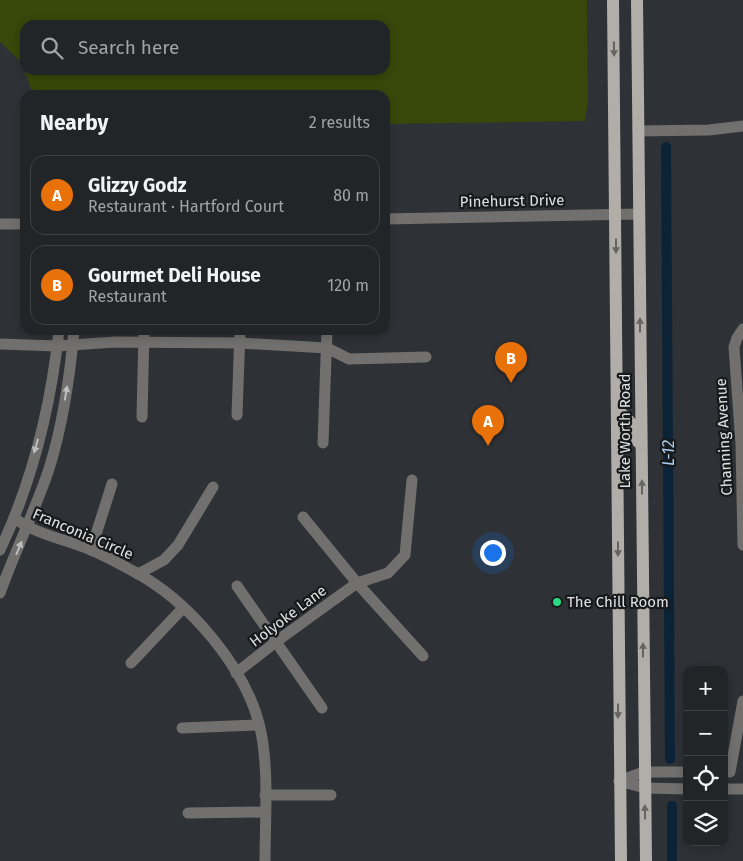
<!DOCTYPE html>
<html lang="en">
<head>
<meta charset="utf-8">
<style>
  :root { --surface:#222528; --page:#2e3134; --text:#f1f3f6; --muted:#a2a5a8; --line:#3f4245; --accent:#1a73e8 }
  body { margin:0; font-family:"Fira Sans",sans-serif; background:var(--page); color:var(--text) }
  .controls { position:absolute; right:15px; bottom:15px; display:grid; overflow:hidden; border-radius:10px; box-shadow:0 2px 8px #0003 }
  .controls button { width:45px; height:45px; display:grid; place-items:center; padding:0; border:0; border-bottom:1px solid var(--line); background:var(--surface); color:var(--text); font:25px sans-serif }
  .you { position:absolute; left:492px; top:552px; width:18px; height:18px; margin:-12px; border:4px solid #fff; border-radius:50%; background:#1a73e8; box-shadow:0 0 0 8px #1a73e833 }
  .badge { display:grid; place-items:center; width:32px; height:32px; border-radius:50%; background:var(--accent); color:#fff; font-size:16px; font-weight:700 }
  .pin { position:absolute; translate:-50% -41px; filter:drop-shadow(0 1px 2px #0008) }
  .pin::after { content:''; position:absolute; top:26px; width:18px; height:15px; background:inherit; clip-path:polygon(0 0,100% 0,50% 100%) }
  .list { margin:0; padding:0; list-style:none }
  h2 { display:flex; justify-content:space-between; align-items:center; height:65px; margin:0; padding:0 20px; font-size:21px }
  h2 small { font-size:16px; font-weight:400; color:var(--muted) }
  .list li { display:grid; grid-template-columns:32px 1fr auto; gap:15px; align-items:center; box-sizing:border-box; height:80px; margin:0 10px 10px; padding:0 10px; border:1px solid var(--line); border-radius:15px }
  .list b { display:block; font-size:19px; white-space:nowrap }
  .list p { margin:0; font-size:16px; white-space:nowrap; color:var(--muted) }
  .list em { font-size:16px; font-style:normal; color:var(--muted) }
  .icon { flex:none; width:28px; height:28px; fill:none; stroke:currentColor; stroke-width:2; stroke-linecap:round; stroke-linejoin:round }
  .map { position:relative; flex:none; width:743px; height:861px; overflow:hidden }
  .search { position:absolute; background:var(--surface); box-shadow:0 2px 8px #0003; left:20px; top:20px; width:370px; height:55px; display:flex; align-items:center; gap:12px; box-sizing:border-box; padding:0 18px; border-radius:15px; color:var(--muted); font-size:19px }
  .panel { position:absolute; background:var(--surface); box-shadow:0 2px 8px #0003; left:20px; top:90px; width:370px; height:245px; border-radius:15px }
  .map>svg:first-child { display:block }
  .green { fill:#37480a; fill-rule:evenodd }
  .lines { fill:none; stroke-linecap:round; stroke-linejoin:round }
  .canal { stroke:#0c2337; stroke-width:10 }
  .minor { stroke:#71706e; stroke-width:11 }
  .major { stroke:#b1aeaa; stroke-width:12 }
  .oneway { fill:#646462 }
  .oneway2 { fill:#bdbebf }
  .poi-dot { fill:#2ad884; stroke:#17191b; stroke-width:2 }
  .labels { text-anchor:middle; stroke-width:4.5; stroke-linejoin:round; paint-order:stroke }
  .street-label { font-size:15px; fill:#dee0e2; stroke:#17191b }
  .poi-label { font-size:15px; fill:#dee0e2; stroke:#17191b; text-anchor:start }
  .water-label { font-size:16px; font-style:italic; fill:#abcef0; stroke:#17191b }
</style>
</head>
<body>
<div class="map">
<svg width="743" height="861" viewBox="0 0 743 861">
  <rect width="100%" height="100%" fill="#2e3135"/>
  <path class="green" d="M0 0H587L588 101 585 121 385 124V95H33L22 63 0 42ZM25 25H385V70H25Z"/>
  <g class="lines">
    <g class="canal">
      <path d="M666 147 670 759"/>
      <path d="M672 806V861"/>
    </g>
    <g class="minor">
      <path d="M638 131 709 130 743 126"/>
      <path d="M385 219 639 214"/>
      <path d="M0 224H25"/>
      <path d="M743 329 737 338 734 347 741 444 743 545"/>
      <path d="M0 344 57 346 115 342 240 343 327 348 349 359 426 357"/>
      <path d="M237 415 240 330"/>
      <path d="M142 417 144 330"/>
      <path d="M323 443 327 330"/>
      <path d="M303 517 357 583 423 656"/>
      <path d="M14 518C37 535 65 539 91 550 104 555 118 563 131 570 188 599 248 669 261 732 269 773 265 820 265 861"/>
      <path d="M0 550C32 482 51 405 59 330"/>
      <path d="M91 550 112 484"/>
      <path d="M138 574 164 560 178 545 213 487"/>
      <path d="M237 586 322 708"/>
      <path d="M0 593C15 551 35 511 49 469 63 424 70 376 74 330"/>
      <path d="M131 663 183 608"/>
      <path d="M236 673 277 641 357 583 388 573 405 555 412 480"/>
      <path d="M182 728 259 725"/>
      <path d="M730 772 743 701"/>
      <path d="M619 781 644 772H687"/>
      <path d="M619 781 645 788 687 789"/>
      <path d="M724 789H743"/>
      <path d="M265 795H331"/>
      <path d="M188 813 265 812"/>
    </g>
    <g class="major">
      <path d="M613 0 621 861"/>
      <path d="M637 0 646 861"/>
      <path d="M617 409 631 423 638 442"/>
    </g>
  </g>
  <defs><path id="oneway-solid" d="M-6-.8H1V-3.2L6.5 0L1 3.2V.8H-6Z" transform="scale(1.25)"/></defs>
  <g class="oneway">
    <use href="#oneway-solid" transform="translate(614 49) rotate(89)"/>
    <use href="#oneway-solid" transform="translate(616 246) rotate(90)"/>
    <use href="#oneway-solid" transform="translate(640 325) rotate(-90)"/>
    <use href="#oneway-solid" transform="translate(642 487) rotate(-90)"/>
    <use href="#oneway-solid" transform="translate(618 549) rotate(90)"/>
    <use href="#oneway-solid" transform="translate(643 650) rotate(-90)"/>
    <use href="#oneway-solid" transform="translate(618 711) rotate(90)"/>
    <use href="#oneway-solid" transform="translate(645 812) rotate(-91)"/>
  </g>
  <g class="oneway2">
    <use href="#oneway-solid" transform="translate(66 393) rotate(-81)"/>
    <use href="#oneway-solid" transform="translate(36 446) rotate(106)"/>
    <use href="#oneway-solid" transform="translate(19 548) rotate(-68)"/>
  </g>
  <circle class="poi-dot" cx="557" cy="602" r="5"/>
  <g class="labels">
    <g class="street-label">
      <text transform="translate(512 201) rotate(-1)" y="5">Pinehurst Drive</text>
      <text transform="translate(625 431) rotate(-90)" y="5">Lake Worth Road</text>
      <text transform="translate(724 437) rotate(-93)" y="5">Channing Avenue</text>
      <text transform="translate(83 534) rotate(23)" y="5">Franconia Circle</text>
      <text transform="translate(288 616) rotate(-37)" y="5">Holyoke Lane</text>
    </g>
    <g class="poi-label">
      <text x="567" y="607">The Chill Room</text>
    </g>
    <g class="water-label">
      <text transform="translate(668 453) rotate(-90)" y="6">L-12</text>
    </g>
  </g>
</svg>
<div class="controls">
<button>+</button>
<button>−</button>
<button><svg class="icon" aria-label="locate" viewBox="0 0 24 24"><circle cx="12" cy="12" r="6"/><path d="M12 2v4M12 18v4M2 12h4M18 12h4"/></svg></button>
<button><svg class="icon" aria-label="layers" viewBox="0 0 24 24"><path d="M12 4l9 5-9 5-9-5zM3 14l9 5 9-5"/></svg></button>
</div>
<div class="you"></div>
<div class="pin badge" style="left:488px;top:446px;background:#e8710a">A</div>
<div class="pin badge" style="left:511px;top:383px;background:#e8710a">B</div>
<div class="search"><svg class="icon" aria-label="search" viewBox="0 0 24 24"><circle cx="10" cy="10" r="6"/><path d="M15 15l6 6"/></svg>Search here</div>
<section class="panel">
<h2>Nearby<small>2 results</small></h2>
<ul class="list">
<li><span class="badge" style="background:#e8710a">A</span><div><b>Glizzy Godz</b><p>Restaurant · Hartford Court</p></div><em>80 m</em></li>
<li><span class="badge" style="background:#e8710a">B</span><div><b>Gourmet Deli House</b><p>Restaurant</p></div><em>120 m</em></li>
</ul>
</section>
</div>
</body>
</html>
